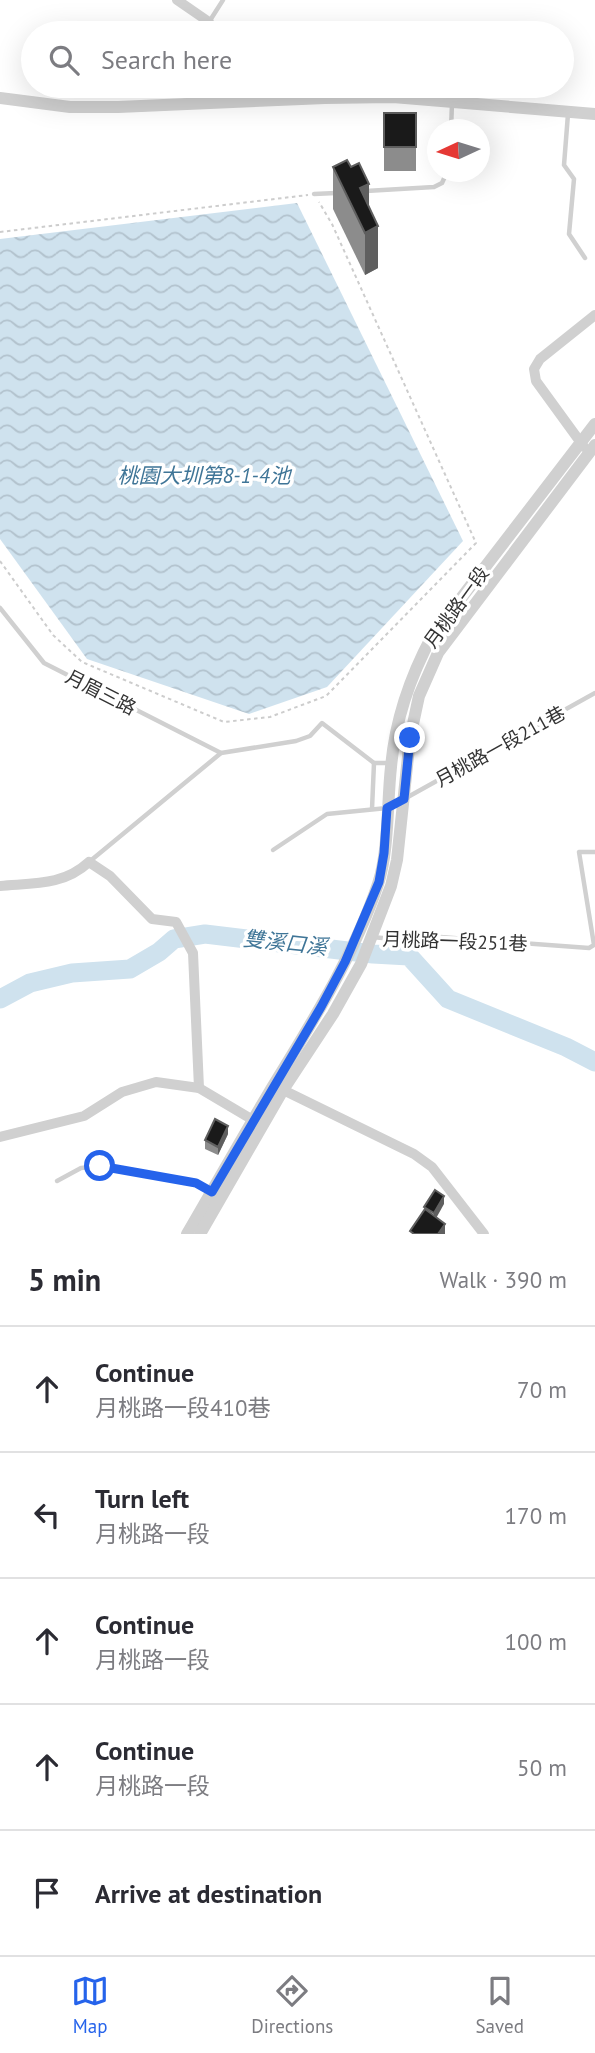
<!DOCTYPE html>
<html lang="en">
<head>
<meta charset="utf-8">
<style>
  :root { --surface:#fff; --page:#f2f2f3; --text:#2b2b33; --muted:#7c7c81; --line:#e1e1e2; --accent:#2563eb }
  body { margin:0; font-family:"PT Sans","Noto Sans TC",sans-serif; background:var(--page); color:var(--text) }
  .compass { position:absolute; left:427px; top:119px; width:63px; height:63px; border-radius:50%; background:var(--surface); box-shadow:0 7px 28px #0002; rotate:266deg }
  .stop { position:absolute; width:21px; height:21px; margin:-16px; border:5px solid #2563eb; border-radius:50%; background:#fff }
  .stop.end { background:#2563eb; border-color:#fff; box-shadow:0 2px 7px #0008 }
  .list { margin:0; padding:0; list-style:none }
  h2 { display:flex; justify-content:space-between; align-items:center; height:91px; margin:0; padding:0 28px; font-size:30px }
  h2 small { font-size:23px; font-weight:400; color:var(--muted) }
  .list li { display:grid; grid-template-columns:46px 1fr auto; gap:21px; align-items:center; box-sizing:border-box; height:126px; padding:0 28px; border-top:2px solid var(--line) }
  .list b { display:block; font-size:26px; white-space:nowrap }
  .list p { margin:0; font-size:23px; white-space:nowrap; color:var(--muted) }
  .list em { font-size:23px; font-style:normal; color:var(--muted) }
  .icon { flex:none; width:38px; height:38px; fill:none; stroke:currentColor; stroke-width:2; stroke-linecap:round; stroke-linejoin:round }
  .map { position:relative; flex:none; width:595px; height:1234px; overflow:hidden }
  .search { position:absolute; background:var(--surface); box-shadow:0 7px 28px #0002; left:21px; right:21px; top:21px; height:77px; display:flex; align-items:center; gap:18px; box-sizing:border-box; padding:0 24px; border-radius:38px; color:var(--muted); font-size:26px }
  .sheet { height:721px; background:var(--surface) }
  nav { display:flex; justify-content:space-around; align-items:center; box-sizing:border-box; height:98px; border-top:2px solid var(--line); background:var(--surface); font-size:19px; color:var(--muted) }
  nav a { display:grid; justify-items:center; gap:4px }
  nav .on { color:var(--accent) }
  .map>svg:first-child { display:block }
  .water { fill:url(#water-waves) }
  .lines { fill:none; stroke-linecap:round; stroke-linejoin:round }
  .river { stroke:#cfe2ee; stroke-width:19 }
  .path { stroke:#cdcdcd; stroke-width:2; stroke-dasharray:3.5 3.5; stroke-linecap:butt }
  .service { stroke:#d0d0d0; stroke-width:4.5 }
  .minor { stroke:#d0d0d0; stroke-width:10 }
  .tertiary { stroke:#d0d0d0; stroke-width:12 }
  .wall { fill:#8c8c8c }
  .shaded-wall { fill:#5f5f5f }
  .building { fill:#1a1a1a; stroke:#5f5f5f; stroke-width:2 }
  .route { stroke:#2563eb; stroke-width:9 }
  .labels { text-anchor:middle; stroke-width:7; stroke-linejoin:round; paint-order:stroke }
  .street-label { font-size:19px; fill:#333; stroke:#fff }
  .water-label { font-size:21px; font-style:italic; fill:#3f7597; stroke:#fff }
</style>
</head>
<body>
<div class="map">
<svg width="595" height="1234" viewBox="0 0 595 1234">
  <defs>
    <pattern id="water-waves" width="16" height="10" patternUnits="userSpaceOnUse" patternTransform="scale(1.75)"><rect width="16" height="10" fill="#cfe2ee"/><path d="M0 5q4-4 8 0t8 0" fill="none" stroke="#b2c2cd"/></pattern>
  </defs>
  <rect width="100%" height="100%" fill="#fff"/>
  <path class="water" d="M297 203 463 541 327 687 249 714 87 659 0 539V239Z"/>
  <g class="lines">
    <path class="river" d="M0 999 30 983 72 973 130 969 159 952 174 939 205 934 373 954 409 956 448 999 566 1047 595 1062"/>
    <g class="path">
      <path d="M0 232 308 195"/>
      <path d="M0 561 53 635 82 662 224 722 270 717 326 696 476 543 332 224 319 202"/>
    </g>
    <g class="service">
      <path d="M207 33 209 22 223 0"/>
      <path d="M194 102 197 86"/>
      <path d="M568 114 564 165 574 179 569 234 585 258"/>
      <path d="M451 130 452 103"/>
      <path d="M366 191 434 187 442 183 447 172"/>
      <path d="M314 194 336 193"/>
      <path d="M0 608 44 663 221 753 89 862"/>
      <path d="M221 753 296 741 310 736 322 723 374 763H388"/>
      <path d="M406 798 595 693"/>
      <path d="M372 809 374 763"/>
      <path d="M273 850 327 814 387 808"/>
      <path d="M372 937 413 941 427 936 589 948 594 945 579 852H595"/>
      <path d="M57 1181 81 1168 100 1166 196 1183 211 1192"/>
    </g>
    <g class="minor">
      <path d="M177 0 209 22"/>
      <path d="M584 447 536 381 534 369 540 359 595 315"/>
      <path d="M0 886C33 883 63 886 89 862L110 876 152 919 176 922 193 953 199 1088"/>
      <path d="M277 1087 414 1154 432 1167 484 1234"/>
      <path d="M0 1137 84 1116 122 1092 156 1082 199 1088 253 1120"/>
    </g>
    <g class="tertiary">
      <path d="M0 98 70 107H118L325 98 393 97 595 114"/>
      <path d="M187 1234C215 1186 242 1138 270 1091 311 1024 353 958 378 884 389 850 387 803 391 767 395 721 410 677 432 636L595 424"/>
      <path d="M200 1234 283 1090 333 1014 361 964 391 886 397 860 410 738 419 696 438 653 595 445"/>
    </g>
  </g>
  <g class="wall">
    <rect x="384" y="113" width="32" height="58"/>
    <path d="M333 167 369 206 378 268 365 275 333 209Z"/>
    <path d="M228 1134 218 1155 205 1149V1140Z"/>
  </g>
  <g class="shaded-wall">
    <path d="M369 184V227L360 188Z"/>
    <path d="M378 226V268L365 275V233Z"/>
    <path d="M228 1126V1134L218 1155V1147Z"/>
    <path d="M444 1196V1204L434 1222V1213Z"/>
    <path d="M445 1224V1234H438Z"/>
  </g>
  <g class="building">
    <rect x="384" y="113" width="32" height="34"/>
    <path d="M347 160 351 167 359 163 369 184 360 188 378 226 365 233 333 167Z"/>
    <path d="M215 1119 228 1126 218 1147 205 1140Z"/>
    <path d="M435 1190 444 1196 434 1213 424 1207Z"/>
    <path d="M425 1209 445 1224 438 1234H414L410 1231Z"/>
  </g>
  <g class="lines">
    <path class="route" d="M100 1166 196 1183 212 1192 321 1007 345 962 379 882 384 853 387 808 404 799 410 738"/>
  </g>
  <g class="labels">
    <g class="street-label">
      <text transform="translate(456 607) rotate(-54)" y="7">月桃路一段</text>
      <text transform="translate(101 692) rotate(27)" y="7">月眉三路</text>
      <text transform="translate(500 746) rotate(-29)" y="7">月桃路一段211巷</text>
      <text transform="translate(455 941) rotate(2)" y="7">月桃路一段251巷</text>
    </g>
    <g class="water-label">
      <text x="204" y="483">桃園大圳第8-1-4池</text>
      <text transform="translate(285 943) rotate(6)" y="7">雙溪口溪</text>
    </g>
  </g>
</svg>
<svg class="compass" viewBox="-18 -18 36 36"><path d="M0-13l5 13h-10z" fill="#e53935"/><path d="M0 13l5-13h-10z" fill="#7c7c81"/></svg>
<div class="stop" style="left:100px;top:1166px"></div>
<div class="stop end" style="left:410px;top:738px"></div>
<div class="search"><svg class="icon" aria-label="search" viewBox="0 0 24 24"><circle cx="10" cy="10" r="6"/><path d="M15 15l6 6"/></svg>Search here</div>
</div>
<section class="sheet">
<h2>5 min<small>Walk · 390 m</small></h2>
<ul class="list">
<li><svg class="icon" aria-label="ahead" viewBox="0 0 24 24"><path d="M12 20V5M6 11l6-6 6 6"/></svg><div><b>Continue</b><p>月桃路一段410巷</p></div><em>70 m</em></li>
<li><svg class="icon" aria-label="left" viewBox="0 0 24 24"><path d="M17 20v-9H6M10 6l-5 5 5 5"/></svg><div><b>Turn left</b><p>月桃路一段</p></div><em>170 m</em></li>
<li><svg class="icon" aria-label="ahead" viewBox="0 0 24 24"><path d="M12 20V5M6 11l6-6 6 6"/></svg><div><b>Continue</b><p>月桃路一段</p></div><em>100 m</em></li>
<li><svg class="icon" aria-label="ahead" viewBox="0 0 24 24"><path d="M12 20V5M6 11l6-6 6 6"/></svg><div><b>Continue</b><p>月桃路一段</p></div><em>50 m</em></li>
<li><svg class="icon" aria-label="arrive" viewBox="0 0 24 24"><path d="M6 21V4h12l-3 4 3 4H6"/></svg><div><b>Arrive at destination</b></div></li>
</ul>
</section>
<nav>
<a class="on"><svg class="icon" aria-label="map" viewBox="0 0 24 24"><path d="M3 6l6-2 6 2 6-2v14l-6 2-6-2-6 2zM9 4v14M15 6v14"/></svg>Map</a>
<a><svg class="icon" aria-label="directions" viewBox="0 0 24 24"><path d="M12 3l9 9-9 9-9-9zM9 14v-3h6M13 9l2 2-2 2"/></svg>Directions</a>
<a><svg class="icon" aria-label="saved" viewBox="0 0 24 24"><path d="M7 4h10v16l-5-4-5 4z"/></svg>Saved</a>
</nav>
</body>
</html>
